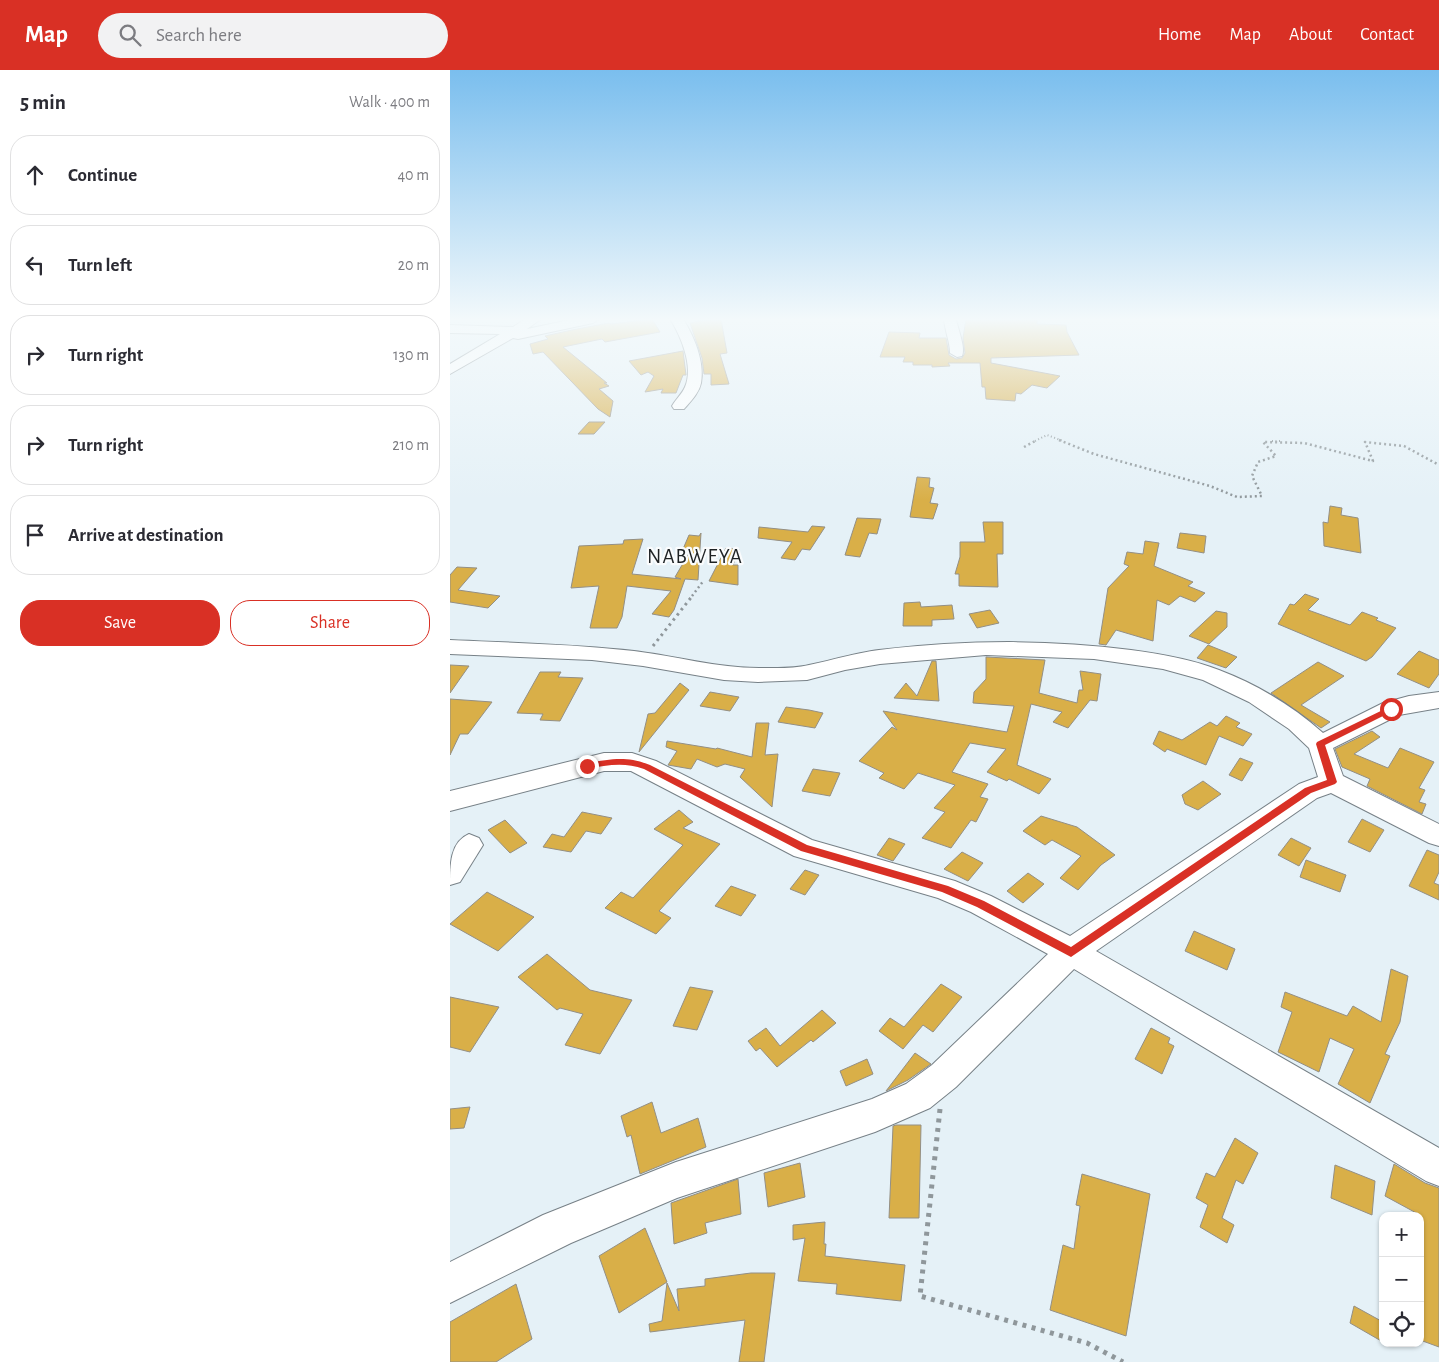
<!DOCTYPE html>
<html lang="en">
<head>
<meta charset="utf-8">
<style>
  :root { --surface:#fff; --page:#f2f2f3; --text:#2b2b33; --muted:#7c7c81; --line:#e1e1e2; --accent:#d93025 }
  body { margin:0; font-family:"Alegreya Sans",sans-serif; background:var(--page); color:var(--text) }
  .controls { position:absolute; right:15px; bottom:15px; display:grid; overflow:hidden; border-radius:10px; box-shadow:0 1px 4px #0004 }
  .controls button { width:45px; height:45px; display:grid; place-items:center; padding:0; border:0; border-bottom:1px solid var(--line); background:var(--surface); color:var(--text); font:25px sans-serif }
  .stop { position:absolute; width:15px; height:15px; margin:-11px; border:4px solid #d93025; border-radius:50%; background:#fff }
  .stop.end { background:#d93025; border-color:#fff; box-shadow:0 1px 5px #0008 }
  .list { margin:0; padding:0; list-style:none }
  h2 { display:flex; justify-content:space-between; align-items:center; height:65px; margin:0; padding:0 20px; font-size:21px }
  h2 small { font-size:16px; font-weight:400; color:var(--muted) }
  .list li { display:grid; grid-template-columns:32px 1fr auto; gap:15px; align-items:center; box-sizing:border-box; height:80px; margin:0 10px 10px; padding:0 10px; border:1px solid var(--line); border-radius:20px }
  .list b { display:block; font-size:19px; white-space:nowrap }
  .list em { font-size:16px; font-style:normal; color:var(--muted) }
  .actions { display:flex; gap:10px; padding:15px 20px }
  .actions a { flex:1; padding:11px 0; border:1px solid var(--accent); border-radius:20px; text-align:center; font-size:18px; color:var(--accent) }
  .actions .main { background:var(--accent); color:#fff }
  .icon { flex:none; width:28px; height:28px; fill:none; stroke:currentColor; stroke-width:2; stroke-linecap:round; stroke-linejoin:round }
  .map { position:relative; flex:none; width:989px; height:1292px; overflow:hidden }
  header { display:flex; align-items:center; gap:30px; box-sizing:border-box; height:70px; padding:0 25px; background:var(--accent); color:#fff }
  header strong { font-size:24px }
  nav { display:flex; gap:28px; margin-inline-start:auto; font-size:18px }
  .search { width:350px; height:45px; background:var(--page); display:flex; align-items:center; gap:12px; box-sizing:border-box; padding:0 18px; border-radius:28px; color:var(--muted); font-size:19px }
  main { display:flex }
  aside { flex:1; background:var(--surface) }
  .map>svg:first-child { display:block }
  .building { fill:#d9af48; stroke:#938f85 }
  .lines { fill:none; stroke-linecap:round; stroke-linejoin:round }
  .minor-casing { stroke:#778187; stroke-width:2 }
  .path-far3 { stroke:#8f979b; stroke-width:2; stroke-dasharray:1 2.5; stroke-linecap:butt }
  .path-far2 { stroke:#8f979b; stroke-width:2.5; stroke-dasharray:2 3; stroke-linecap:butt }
  .path-far1 { stroke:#8f979b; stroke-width:3; stroke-dasharray:2.5 4; stroke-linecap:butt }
  .path { stroke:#8f979b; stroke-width:5; stroke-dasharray:4 5.5; stroke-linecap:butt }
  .minor { fill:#fff; fill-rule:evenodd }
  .route { fill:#d93025 }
  .labels { text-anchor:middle; stroke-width:4.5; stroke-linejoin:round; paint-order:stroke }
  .quarter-label { font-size:21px; letter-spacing:1px; fill:#1e2224; stroke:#fafcfd }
</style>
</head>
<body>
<header>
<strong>Map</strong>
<div class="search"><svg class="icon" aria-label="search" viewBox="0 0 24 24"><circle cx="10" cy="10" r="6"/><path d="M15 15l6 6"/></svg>Search here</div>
<nav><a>Home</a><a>Map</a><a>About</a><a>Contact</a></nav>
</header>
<main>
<aside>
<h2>5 min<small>Walk · 400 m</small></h2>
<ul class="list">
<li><svg class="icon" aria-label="ahead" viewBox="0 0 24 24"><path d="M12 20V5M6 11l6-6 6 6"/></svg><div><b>Continue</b></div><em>40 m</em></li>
<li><svg class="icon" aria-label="left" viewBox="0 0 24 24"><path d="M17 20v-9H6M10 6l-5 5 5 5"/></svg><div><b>Turn left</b></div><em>20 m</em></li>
<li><svg class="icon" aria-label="right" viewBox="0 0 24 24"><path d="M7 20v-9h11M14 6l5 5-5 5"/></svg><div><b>Turn right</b></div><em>130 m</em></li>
<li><svg class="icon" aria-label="right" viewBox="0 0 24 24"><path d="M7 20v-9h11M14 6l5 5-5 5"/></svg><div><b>Turn right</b></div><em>210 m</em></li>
<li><svg class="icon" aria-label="arrive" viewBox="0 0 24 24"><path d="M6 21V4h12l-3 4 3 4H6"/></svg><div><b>Arrive at destination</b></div></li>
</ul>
<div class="actions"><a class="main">Save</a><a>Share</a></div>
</aside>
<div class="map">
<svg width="989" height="1292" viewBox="0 0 989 1292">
  <rect width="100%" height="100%" fill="#e5f1f7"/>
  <g class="building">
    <path d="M202 249 210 262 155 272 152 269 113 277 157 313H154L159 316 149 319 163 331 160 347 148 339 93 282 83 284 80 274 98 269 95 266 122 260 159 253 161 254Z"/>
    <path d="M260 249H271L277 283 270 284 279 314 261 315V304H254L252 288 240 253Z"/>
    <path d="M516 249H587V254L616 255 617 262 629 285 541 288V293L610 306 597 318 582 315 571 324 566 323 565 331 536 329 535 317H532L530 293H498L500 296 482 297V295H463V292H453L455 287H430L439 262 470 263 469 268H496L499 285 506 289 512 288 515 283 513 268Z"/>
    <path d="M233 281 236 305H233L226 323H211L213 319 195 322 204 306 198 302 191 305 179 291Z"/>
    <path d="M139 352H155L144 364H128Z"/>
    <path d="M467 407 480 408 479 417 484 418 480 433 488 434 483 449 460 447Z"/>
    <path d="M880 436 892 438 891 445 908 448 911 483 874 476 873 452 878 453Z"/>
    <path d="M407 448 431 449 427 464 419 463 410 487 395 485Z"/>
    <path d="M533 452H553V484H547L548 517 509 516V504H505L510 487V472H535Z"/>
    <path d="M362 456 375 457 360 480 352 479 345 490 331 488 342 472 308 468 309 457 358 462Z"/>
    <path d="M251 463 248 510 235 509 224 540 219 547 202 544 221 521 177 516 172 547 167 558H140L149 516 121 518 129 476 173 474 174 470 193 469 182 504 231 509 225 507 242 478 233 479 239 465 249 466Z"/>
    <path d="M730 463 756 466 754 483 727 478Z"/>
    <path d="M695 471 709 473 704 496 743 512 738 516 755 523 745 532 730 526 719 535 707 530 703 571 666 560 656 575 649 574 658 518 679 496 674 494 677 482 693 484Z"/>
    <path d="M276 478 289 479 283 495H288V515L259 511Z"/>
    <path d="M7 497 27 498 8 520 50 526 38 538 0 532V505Z"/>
    <path d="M855 524 869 529 858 540 900 555 912 542 928 548 926 550 946 558 922 587 916 591 828 554 840 534 844 535Z"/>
    <path d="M470 532 471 537 502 535 504 549 482 550V556H453L454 533Z"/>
    <path d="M540 540 549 553 527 558 519 544Z"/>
    <path d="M766 541 777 543V557L759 574 739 566Z"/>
    <path d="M758 575 778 583 787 587 776 598 747 588Z"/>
    <path d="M969 581 989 590V604L979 618 947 604Z"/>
    <path d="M536 587 595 590 589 623 627 633 629 620H633L630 601 651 604 647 631 640 630 618 658 603 652 612 642 581 634 567 695 601 709 589 724 559 709 557 711 537 702 556 679 520 673 502 702 538 714 530 727 538 729 526 752 521 750 501 778 472 768 495 742 484 738 505 715 468 703 454 719 429 708 434 703 409 691 442 657 447 660 433 641 557 662 564 636 523 633 524 622 536 609Z"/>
    <path d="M482 591H486L489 631 444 628 456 613 467 626Z"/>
    <path d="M868 592 894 606 851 635 880 652 871 658 821 623Z"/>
    <path d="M0 595 19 596 0 623Z"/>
    <path d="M90 602H111L108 607 133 608 110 651 90 650 93 644 67 643Z"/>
    <path d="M230 613 239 620 189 682 198 644 205 643Z"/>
    <path d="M260 622 289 627 280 641 250 636Z"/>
    <path d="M0 629 42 632 18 664H10L0 685Z"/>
    <path d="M336 637 359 640 373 643 365 658 328 652Z"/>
    <path d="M776 646 790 653 786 657 802 664 793 676 769 666 756 695 717 679 715 682 703 674 709 661 732 670 760 652 767 656Z"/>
    <path d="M306 653H319L315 685 328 684 322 737 290 707 295 699 275 694 267 697 247 689 241 699 218 695 227 681 216 677 217 671 266 679 267 678 302 687Z"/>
    <path d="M922 661 930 667 904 684 938 698 950 678 984 692 969 718 975 720 969 732 976 734 972 744 917 716 920 709 892 697 885 679Z"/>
    <path d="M790 688 803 693 792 711 779 705Z"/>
    <path d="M363 699 390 703 380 726 352 721Z"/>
    <path d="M753 711 771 724 748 740 735 734 732 725Z"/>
    <path d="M229 740 243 752 233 758 270 774 209 841 221 848 206 864 155 838 171 822 183 828 233 775 204 759Z"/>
    <path d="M132 742 162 748 151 764 136 761 121 782 93 777 102 764 114 767Z"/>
    <path d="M591 746 627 757 665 785 651 795 628 820 610 808 631 786 602 770 595 775 573 761Z"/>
    <path d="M912 749 934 760 920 782 898 772Z"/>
    <path d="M55 750 77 773 60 783 38 760Z"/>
    <path d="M439 768 455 774 443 791 427 785Z"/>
    <path d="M841 768 861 778 849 796 828 785Z"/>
    <path d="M977 780 989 785V802L984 813 989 815V830L959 816Z"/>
    <path d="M512 782 533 793 518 811 494 799Z"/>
    <path d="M856 790 896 805 890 822 850 807Z"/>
    <path d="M355 800 369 805 355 825 340 819Z"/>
    <path d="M578 803 594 814 573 833 557 821Z"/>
    <path d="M281 816 306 825 291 846 265 836Z"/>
    <path d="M37 822 84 847 48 881 0 854Z"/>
    <path d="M744 861 785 879 777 900 735 881Z"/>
    <path d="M97 884 140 920 182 930 150 984 115 975 133 944 110 938 107 940 68 907Z"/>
    <path d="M941 899 958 906 950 952 935 984 940 986 920 1033 888 1014 904 979 880 968 869 1002 828 982 842 942 831 937 835 922 897 946 903 936 931 952Z"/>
    <path d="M491 914 512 927 483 962 473 955 453 979 429 961 440 948 454 957Z"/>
    <path d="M240 917 263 921 247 960 223 956Z"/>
    <path d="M0 927 49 937 20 982 0 977Z"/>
    <path d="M372 940 386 953 363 972 361 970 327 997 310 978 306 981 298 971 316 958 330 976Z"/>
    <path d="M701 958 720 968 718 973 724 976 712 1004 685 989Z"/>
    <path d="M465 983 481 994 458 1010 436 1021Z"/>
    <path d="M417 989 423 1004 396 1016 390 1001Z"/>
    <path d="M202 1032 211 1063 248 1048 256 1077 190 1104 181 1065 177 1067 171 1046Z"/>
    <path d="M20 1037 14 1058 0 1059V1039Z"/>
    <path d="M446 1055H471L469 1148H439L443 1056Z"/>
    <path d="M785 1068 808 1083 793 1114 786 1110 772 1148 784 1155 777 1173 750 1157 758 1135 746 1128 756 1103 765 1107Z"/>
    <path d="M350 1093 355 1127 318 1137 314 1103Z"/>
    <path d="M944 1094 975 1113 989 1118V1277L970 1270V1145L935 1126Z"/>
    <path d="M885 1095 925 1111 922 1145 881 1128Z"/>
    <path d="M632 1104 700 1124 676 1266 600 1240 613 1175 624 1179 630 1136 626 1135Z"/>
    <path d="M288 1109 291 1144 255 1153 257 1163 224 1174 221 1133Z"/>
    <path d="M375 1152 374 1174H376L375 1186 455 1195 451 1231 386 1224 387 1214 348 1211 355 1168 343 1170V1155Z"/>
    <path d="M195 1158 217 1212 169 1243 149 1186Z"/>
    <path d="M301 1203H325L314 1292H289L295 1250 200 1262 199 1254 212 1251 217 1213 229 1241 227 1219 255 1216V1209Z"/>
    <path d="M66 1214 82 1269 46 1292H0V1252Z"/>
    <path d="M904 1236 933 1252V1272L900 1253Z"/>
  </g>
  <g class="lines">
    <g class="minor-casing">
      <g id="minor">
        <path d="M75 249H91L77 259 124 249H149L143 253 68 269 63 268 0 304V294L50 264 0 263V255L63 257Z"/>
        <path d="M220 249H233C244 266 255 292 251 313 249 323 241 331 234 339H224L222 336C226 329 232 324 235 317 244 297 231 266 220 249Z"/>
        <path d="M494 249H506C508 260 516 278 512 286L507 287 500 283C500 272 495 261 494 249Z"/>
        <path d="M0 570C62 573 123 574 184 581 226 586 267 598 309 598 325 598 344 599 359 595 383 590 405 583 429 580 513 570 598 569 681 580 711 584 741 589 769 600 806 614 843 636 873 663L933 633 959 626 989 622V638L949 645 883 678 893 706 989 754V776L979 773 881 723 867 728 646 881 989 1078V1116L976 1111 624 899 506 1017 480 1038 425 1062 227 1128 121 1173 0 1233V1192L93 1145 226 1092 422 1029 456 1014 482 995 598 884 521 842 488 828 344 786 181 701H154L0 741V721L154 683H182L206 691 362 770 505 811 541 826 620 866 849 714 868 707 859 678 839 659 799 632 753 610 713 599 644 589 536 585 430 594 395 600 357 610 308 612 274 610 193 596 142 590 0 584Z"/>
        <path d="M19 764 29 768 33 775 10 812 0 815C0 795 0 772 19 764Z"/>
      </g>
    </g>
    <g class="path-far3">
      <path d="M585 371 597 365 613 371"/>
      <path d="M822 371H832"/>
    </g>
    <g class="path-far2">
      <path d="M609 370 644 384 760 416 787 427 812 426 802 406 808 392 826 386 813 372 854 373 923 391 915 372 954 376 989 395"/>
      <path d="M574 377 587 370"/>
      <path d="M242 526 254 510"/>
    </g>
    <path class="path-far1" d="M203 576 243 525"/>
    <path class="path" d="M490 1039 470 1226 637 1273 673 1292"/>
    <use href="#minor" class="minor"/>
  </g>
  <linearGradient id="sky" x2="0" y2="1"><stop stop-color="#7abeee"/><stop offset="0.58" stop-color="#f3f9fb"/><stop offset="1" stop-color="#f3f9fb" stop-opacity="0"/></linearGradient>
  <rect width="989" height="430" fill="url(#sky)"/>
  <path class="route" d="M941 636 943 637V641L875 675 887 712 885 714 861 723 621 887 527 837 492 822 351 781 194 699C174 692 158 695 137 699L133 696 137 693C163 689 176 686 200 695L357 775 498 816 534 831 621 877 855 718 877 710 866 674 867 672Z"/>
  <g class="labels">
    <g class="quarter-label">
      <text x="245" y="493">NABWEYA</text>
    </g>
  </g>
</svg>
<div class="controls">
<button>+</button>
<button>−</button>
<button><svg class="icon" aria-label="locate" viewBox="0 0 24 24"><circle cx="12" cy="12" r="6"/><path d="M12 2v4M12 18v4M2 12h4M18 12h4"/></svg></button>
</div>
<div class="stop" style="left:941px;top:639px"></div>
<div class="stop end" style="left:137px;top:696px"></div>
</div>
</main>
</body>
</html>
